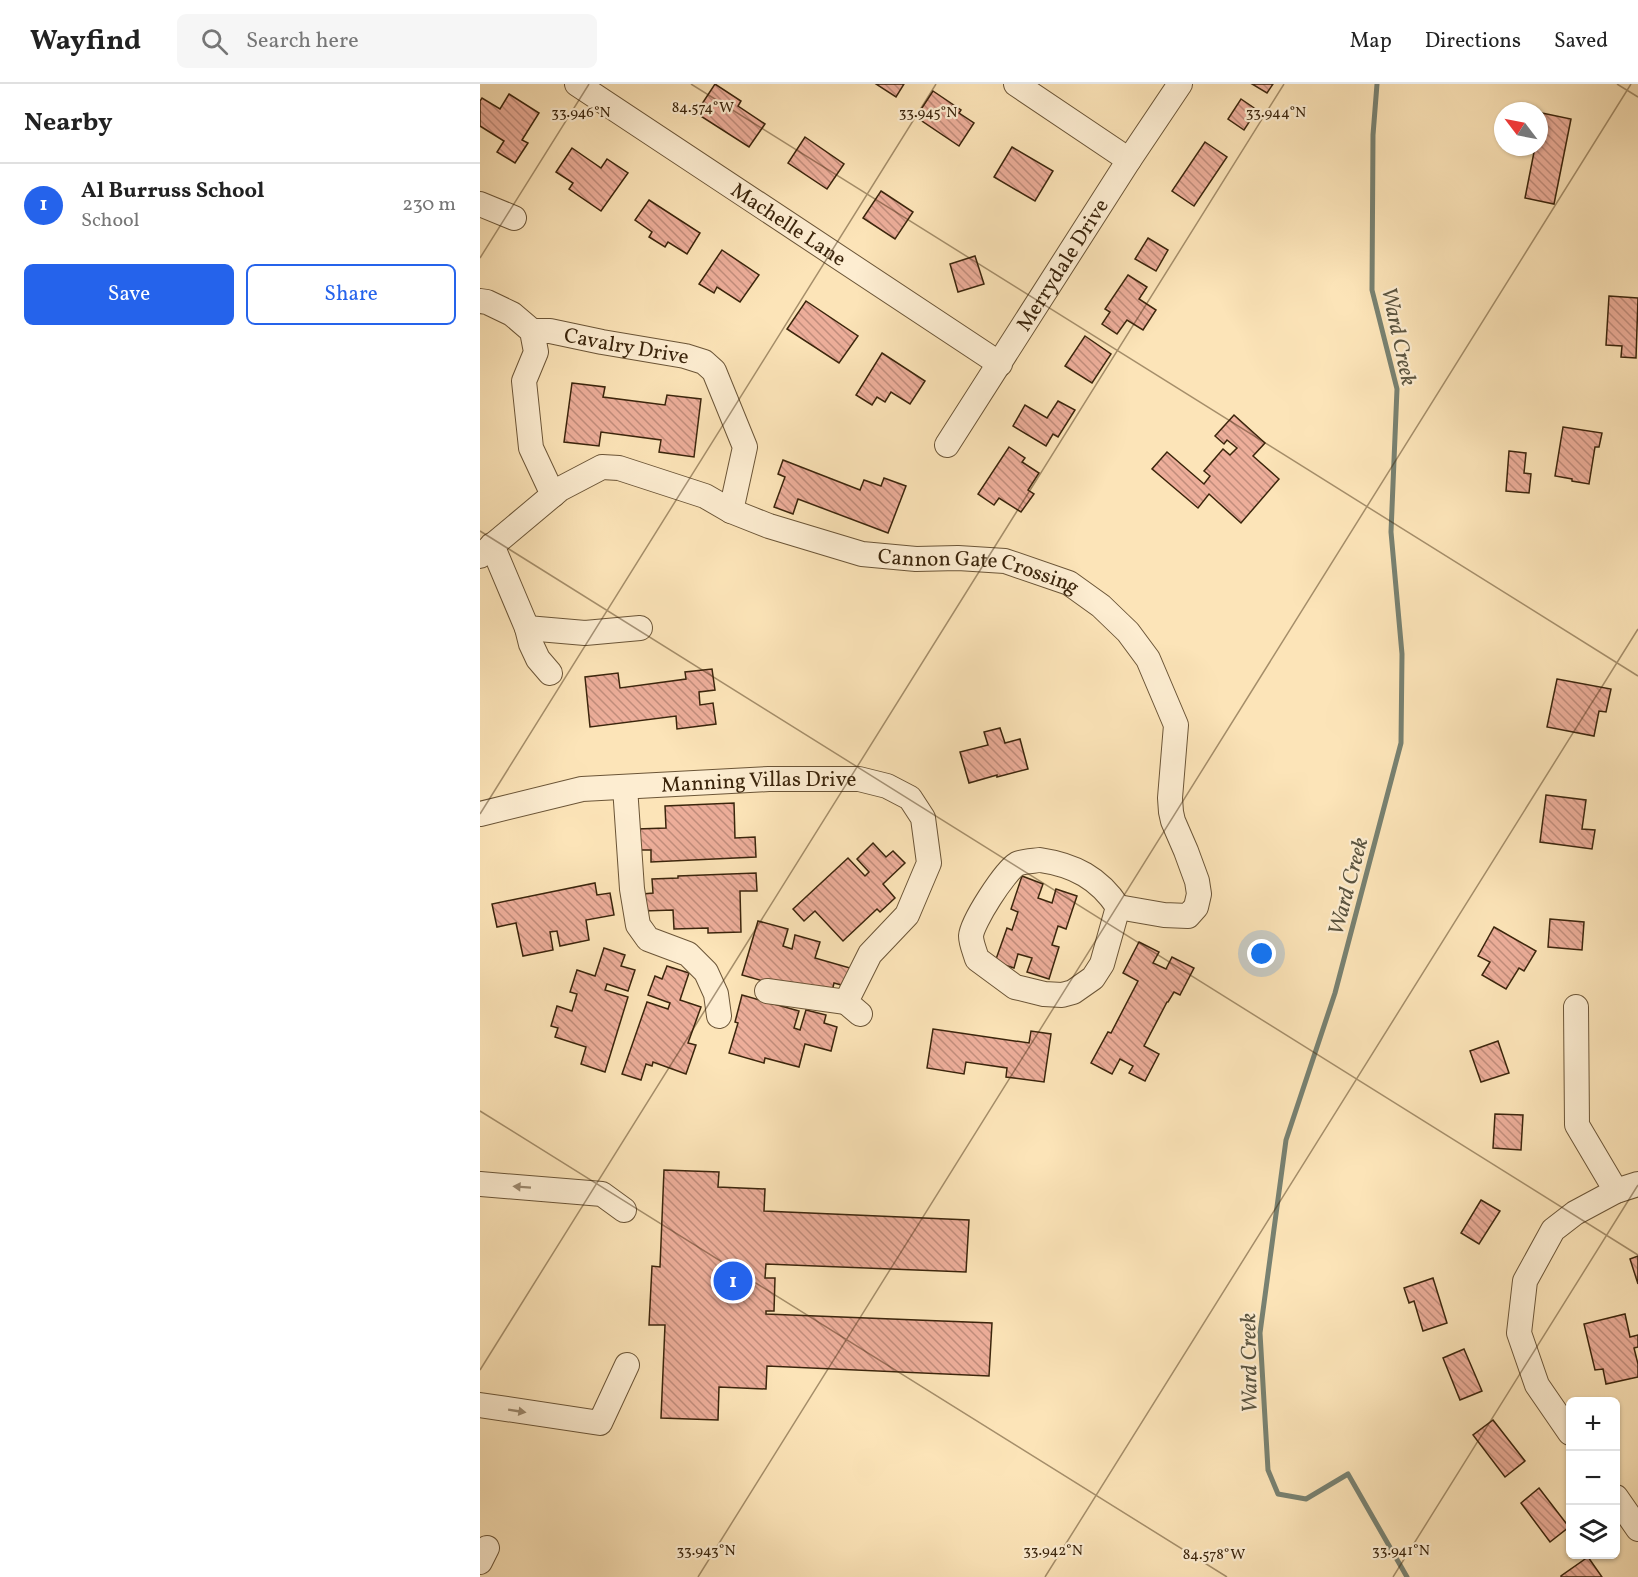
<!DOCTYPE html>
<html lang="en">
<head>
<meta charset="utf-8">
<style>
  :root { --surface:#fff; --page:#f6f6f6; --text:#222; --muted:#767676; --line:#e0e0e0; --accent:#2563eb }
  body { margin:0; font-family:Vollkorn,serif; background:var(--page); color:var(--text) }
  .controls { position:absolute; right:18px; bottom:18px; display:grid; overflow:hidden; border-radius:9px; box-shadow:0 2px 4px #0004 }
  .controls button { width:54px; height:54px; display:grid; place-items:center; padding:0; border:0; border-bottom:2px solid var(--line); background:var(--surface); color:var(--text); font:30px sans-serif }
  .compass { position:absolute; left:1014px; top:18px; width:54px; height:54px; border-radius:50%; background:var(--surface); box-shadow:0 2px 4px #0004; rotate:302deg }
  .you { position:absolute; left:782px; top:870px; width:21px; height:21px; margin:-15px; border:4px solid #fff; border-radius:50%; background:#1a73e8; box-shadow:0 0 0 9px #1a73e833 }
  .badge { display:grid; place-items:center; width:39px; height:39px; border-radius:50%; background:var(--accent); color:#fff; font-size:20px; font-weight:700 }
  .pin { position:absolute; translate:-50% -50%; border:3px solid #fff; box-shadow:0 2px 6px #0006 }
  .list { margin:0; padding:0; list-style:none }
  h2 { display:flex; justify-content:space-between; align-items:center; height:78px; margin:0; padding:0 24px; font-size:26px }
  h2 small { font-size:20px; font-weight:400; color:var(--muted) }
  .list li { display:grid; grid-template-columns:39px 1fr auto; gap:18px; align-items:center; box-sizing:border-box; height:84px; padding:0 24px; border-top:2px solid var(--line) }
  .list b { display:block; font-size:22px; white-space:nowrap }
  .list p { margin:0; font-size:20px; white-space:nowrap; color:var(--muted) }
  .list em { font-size:20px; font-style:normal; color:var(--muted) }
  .actions { display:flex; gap:12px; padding:18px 24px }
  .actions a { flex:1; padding:14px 0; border:2px solid var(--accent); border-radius:9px; text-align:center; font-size:21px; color:var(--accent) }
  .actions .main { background:var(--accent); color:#fff }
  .icon { flex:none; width:33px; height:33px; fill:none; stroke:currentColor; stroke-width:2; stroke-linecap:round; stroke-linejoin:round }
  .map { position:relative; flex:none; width:1158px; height:1493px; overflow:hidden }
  header { display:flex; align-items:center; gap:36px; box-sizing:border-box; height:84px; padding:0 30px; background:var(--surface); border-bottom:2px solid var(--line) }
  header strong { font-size:28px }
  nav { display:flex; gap:33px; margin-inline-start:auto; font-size:21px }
  .search { width:420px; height:54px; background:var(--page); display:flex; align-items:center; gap:15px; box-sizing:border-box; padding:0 21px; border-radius:9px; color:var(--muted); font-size:22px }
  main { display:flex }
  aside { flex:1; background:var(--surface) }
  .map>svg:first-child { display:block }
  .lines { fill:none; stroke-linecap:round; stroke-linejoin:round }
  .stream { stroke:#788171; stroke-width:5 }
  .building { fill:url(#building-back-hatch); stroke:#3b250c; stroke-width:1.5 }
  .minor-casing { stroke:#6b5537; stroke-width:26 }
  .minor { stroke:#fdedd1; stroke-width:24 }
  .oneway { fill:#9c896e }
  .ticks { fill:none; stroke:#3b250c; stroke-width:1.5; stroke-opacity:0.45 }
  .labels { text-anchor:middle; stroke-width:4.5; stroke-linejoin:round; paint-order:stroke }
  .street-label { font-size:21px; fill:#3b250c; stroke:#fdedd1 }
  .water-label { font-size:22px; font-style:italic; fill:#59533f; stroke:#fdedd1 }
  .ticks-label { font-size:15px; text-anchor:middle; fill:#3b250c; stroke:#fdedd1; stroke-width:4.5; stroke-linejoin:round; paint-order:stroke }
</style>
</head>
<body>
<header>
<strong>Wayfind</strong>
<div class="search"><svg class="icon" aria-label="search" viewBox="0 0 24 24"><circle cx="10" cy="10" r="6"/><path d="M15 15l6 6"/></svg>Search here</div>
<nav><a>Map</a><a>Directions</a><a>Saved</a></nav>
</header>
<main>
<aside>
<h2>Nearby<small></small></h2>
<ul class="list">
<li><span class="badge">1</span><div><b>Al Burruss School</b><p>School</p></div><em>230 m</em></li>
</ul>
<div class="actions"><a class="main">Save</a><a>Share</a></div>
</aside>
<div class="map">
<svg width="1158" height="1493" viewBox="0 0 1158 1493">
  <defs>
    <pattern id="building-back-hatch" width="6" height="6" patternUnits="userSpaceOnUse" patternTransform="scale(1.5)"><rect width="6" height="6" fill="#edae9a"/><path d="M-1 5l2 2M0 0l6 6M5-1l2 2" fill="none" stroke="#c18d7c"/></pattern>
  </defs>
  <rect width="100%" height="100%" fill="#fce4b8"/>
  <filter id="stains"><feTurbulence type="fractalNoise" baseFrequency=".00333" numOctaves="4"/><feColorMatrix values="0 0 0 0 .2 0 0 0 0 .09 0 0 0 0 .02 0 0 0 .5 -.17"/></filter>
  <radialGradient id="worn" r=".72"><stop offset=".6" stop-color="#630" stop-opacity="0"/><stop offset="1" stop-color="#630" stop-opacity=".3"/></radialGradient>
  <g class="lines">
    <path class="stream" d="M897 0 893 51 892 206 917 305 911 448 922 570 921 659 855 909 806 1056 780 1249 788 1386 798 1410 826 1415 868 1390 927 1493"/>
  </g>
  <g class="building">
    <path d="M235 0 261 17 258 22 285 40 269 63 216 29Z"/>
    <path d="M396 0H424L416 13Z"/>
    <path d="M772 0H793L787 9Z"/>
    <path d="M453 7 481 26 479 29 494 39 479 62 436 33Z"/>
    <path d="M29 10 59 29 42 56 48 59 35 79 17 68 24 57 0 42V17L2 14 20 25Z"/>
    <path d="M761 15 777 26 764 46 748 35Z"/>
    <path d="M1062 29 1091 35 1074 120 1045 114 1055 63H1059V46Z"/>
    <path d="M325 53 364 80 347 105 308 79Z"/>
    <path d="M725 58 747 73 714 122 692 107Z"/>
    <path d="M532 63 573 87 555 117 514 93Z"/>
    <path d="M92 64 121 84 127 75 148 89 121 127 89 105 93 99 76 88Z"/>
    <path d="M401 107 433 128 415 155 383 134Z"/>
    <path d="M169 116 220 149 207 170 188 158 185 163 169 153 172 148 155 136Z"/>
    <path d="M668 154 688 166 676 187 655 175Z"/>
    <path d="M242 166 279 191 260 218 237 203 234 209 219 200Z"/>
    <path d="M495 172 504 200 478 208 470 180Z"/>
    <path d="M648 191 667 203 659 215 676 226 663 246 647 236 637 250 622 240 630 228 625 225Z"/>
    <path d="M1129 212 1158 214 1156 274 1141 273 1142 262 1126 261Z"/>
    <path d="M326 217 378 252 359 279 307 245Z"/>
    <path d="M605 252 631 270 612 299 585 282Z"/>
    <path d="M402 269 445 297 430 320 411 308 405 318 397 313 392 321 376 311Z"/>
    <path d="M92 299 125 303 123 313 185 321 187 311 221 315 214 373 179 368 181 356 121 348 119 362 84 358Z"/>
    <path d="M578 317 595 326 578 353 573 350 566 362 533 342 545 321 567 334Z"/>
    <path d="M754 331 785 359 773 372 799 395 761 439 729 410 718 424 672 385 687 368 724 400 730 392 724 387 743 365 750 371 757 364 747 356 744 360 735 352Z"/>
    <path d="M1083 343 1122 349 1119 363H1115L1109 400 1092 397V395L1075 392Z"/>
    <path d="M529 363 545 374 542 378 559 389 548 406 554 410 541 428 519 414 514 421 498 410Z"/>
    <path d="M1029 367 1046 369 1044 389 1051 390 1049 409 1026 407Z"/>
    <path d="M303 376 380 406 384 396 401 402 404 394 426 402 408 449 318 415 313 430 294 423 305 393 298 390Z"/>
    <path d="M232 585 235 606 219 608 220 621 233 619 236 640 197 645 196 632 110 643 105 593 138 589 140 604 206 595 205 588Z"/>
    <path d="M1077 595 1131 605 1126 628 1119 627 1114 652 1067 643Z"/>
    <path d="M520 644 525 659 540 655 548 685 517 693V691L489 699 480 668 508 661 504 648Z"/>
    <path d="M1066 711 1106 716 1102 745 1115 746 1112 765 1060 758Z"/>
    <path d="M254 719 255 754 275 753 276 773 171 778V766H158L157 745 186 744 185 722Z"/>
    <path d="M393 759 406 773 413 767 425 779 403 800 415 814 400 828 397 825 363 857 335 827 324 837 313 825 368 774 385 792 389 788 377 775Z"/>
    <path d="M276 789 277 807H260L261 848 228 849V844L194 845 193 826 164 827 163 810 173 809 172 795 198 794V792Z"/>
    <path d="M542 792 563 800 558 814 572 819 576 805 597 812 586 845 578 842 572 861 579 863 569 895 547 888 552 874 538 870 534 884 515 878 527 844 532 846 538 828 531 825Z"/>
    <path d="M115 799 117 811 130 809 134 831 106 836 109 856 80 862 77 847 70 848 73 866 43 872 36 839 17 843 12 820Z"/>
    <path d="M1070 835 1104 838 1102 866 1068 863Z"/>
    <path d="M278 837 308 845 303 862 312 865 315 851 340 858 335 874 370 884 365 902 354 899 351 912 325 909 262 891Z"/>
    <path d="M1014 843 1056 867 1044 887 1039 884 1026 905 1002 891 1010 878 998 872Z"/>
    <path d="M659 858 679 868 673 879 686 885 692 873 714 884 700 911 694 908 688 918H687L664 962 679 970 665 997 649 989 653 982 640 975 632 990 611 979 628 948 631 949 658 897 643 889Z"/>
    <path d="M124 864 145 871 141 882 155 886 148 907 127 900 125 906 148 913 125 988 101 980 106 963 75 953 78 944 71 942 77 922 92 927 97 910 90 908 97 886 115 892Z"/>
    <path d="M187 882 209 889 200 916 221 923 208 959 216 961 206 990 173 978 172 982 166 980 161 996 142 990 167 918 188 925 190 919 168 911 175 892 182 895Z"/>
    <path d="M262 911 319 927 314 944 320 946 326 926 346 931 344 939 357 943 351 967 325 960 319 983 285 974 284 979 249 969 258 939 255 938Z"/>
    <path d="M453 945 549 959 551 947 571 950 564 998 526 993 527 984 486 978 484 990 447 984Z"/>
    <path d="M1018 957 1029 989 1001 998 990 967Z"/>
    <path d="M1015 1030 1043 1031 1041 1066 1013 1064Z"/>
    <path d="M184 1086 239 1088 238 1103 285 1105 284 1127 489 1136 486 1188 286 1180 285 1194H295L294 1227H286V1230L512 1239 509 1292 287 1282 286 1305 239 1303 238 1336 181 1334 185 1241H169L172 1182 180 1183Z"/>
    <path d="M1001 1116 1020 1127 999 1160 981 1149Z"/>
    <path d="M1158 1172V1200L1150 1175Z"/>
    <path d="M953 1194 967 1239 943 1247 934 1217 929 1219 924 1204Z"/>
    <path d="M1145 1230 1150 1253 1158 1251V1263L1154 1264 1158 1280V1293L1126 1300 1123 1285 1115 1286 1104 1240Z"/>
    <path d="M984 1265 1002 1307 980 1316 963 1274Z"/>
    <path d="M1013 1336 1045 1377 1025 1393 993 1351Z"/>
    <path d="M1059 1404 1089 1443 1070 1458 1041 1419Z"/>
    <path d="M1108 1473 1122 1493H1081V1492Z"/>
  </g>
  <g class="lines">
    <g class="minor-casing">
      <g id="minor">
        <path id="s1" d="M97 0 520 280"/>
        <path d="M536 0 649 76"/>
        <path d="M0 120 34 134"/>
        <path d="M0 217 7 218 32 230 52 247 56 268 44 297 51 364 73 411"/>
        <path id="s2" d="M52 247H70L122 258 205 272 224 278 234 287 265 363 251 427"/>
        <path id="s3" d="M467 361 649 76 700 0"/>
        <path d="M12 461 47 544 51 560 58 575 70 589"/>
        <path id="s4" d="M0 472 80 405 122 383 139 384 225 412 251 427 289 442 382 470 436 475 478 474 525 477 589 499 621 522 648 548 668 575 696 641 690 714 691 728 693 737 706 767 717 797 719 810 716 823 708 832 684 831 638 823"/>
        <path d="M47 544 105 549 160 544"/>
        <path d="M145 703 152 805 158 841 168 855 208 870 226 888 236 910 239 932"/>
        <path id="s5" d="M0 730 102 705 289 695H379L407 702 430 714 443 734 449 779 427 831 390 870 366 918 380 930"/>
        <path d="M560 776C594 781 619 794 638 823L622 880 613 894 593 908 582 911 564 910 535 903 497 875C495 868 491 859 491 852 492 838 525 787 537 780 543 777 553 777 560 776Z"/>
        <path d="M287 907 366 918"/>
        <path d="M1096 923 1097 1041 1136 1107"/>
        <path d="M0 1100 122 1110 144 1126"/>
        <path d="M0 1321 120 1339 147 1281"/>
        <path d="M1090 1349 1057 1301 1039 1249 1045 1197 1073 1146 1095 1129 1136 1107 1158 1100"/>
        <path d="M1136 1413 1158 1445"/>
        <path d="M0 1478 7 1464"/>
      </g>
    </g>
    <use href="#minor" class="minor"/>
  </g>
  <defs><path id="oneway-solid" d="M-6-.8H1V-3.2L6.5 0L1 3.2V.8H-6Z" transform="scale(1.5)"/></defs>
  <g class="oneway">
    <use href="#oneway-solid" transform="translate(42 1103) rotate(-176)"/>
    <use href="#oneway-solid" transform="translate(37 1327) rotate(9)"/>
  </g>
  <path class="ticks" d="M211 0 1158 592M1137 0 1158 13M0 174 109 0M0 447 1158 1171M0 730 456 0M0 1027 747 1493M0 1286 804 0M218 1493 1151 0M565 1493 1158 545M913 1493 1158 1101"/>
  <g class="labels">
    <g class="street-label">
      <text dy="7" stroke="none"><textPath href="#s1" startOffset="254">Machelle Lane</textPath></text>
      <text dy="7" stroke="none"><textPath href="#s3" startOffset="214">Merrydale Drive</textPath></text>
      <text dy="7" stroke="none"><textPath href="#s2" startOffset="96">Cavalry Drive</textPath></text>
      <text dy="7" stroke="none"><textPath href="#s4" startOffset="546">Cannon Gate Crossing</textPath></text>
      <text dy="7" stroke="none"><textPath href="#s5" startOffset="282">Manning Villas Drive</textPath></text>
    </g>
    <g class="water-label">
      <text transform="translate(920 252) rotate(78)" y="8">Ward Creek</text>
      <text transform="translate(867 802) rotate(-75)" y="8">Ward Creek</text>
      <text transform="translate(768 1279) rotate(-91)" y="8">Ward Creek</text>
    </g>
  </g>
  <g class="ticks-label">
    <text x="223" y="28">84.574°W</text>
    <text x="101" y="33">33.946°N</text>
    <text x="448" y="33">33.945°N</text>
    <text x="796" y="33">33.944°N</text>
    <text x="226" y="1471">33.943°N</text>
    <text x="573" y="1471">33.942°N</text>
    <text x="921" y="1471">33.941°N</text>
    <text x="734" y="1475">84.578°W</text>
  </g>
  <rect width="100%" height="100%" filter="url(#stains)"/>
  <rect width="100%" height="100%" fill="url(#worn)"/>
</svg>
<div class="controls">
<button>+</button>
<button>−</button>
<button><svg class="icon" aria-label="layers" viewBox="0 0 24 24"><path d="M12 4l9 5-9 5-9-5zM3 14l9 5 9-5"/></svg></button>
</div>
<svg class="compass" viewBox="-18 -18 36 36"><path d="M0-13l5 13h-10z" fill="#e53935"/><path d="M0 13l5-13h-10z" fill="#767676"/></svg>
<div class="you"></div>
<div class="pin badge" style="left:253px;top:1197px">1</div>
</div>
</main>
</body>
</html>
